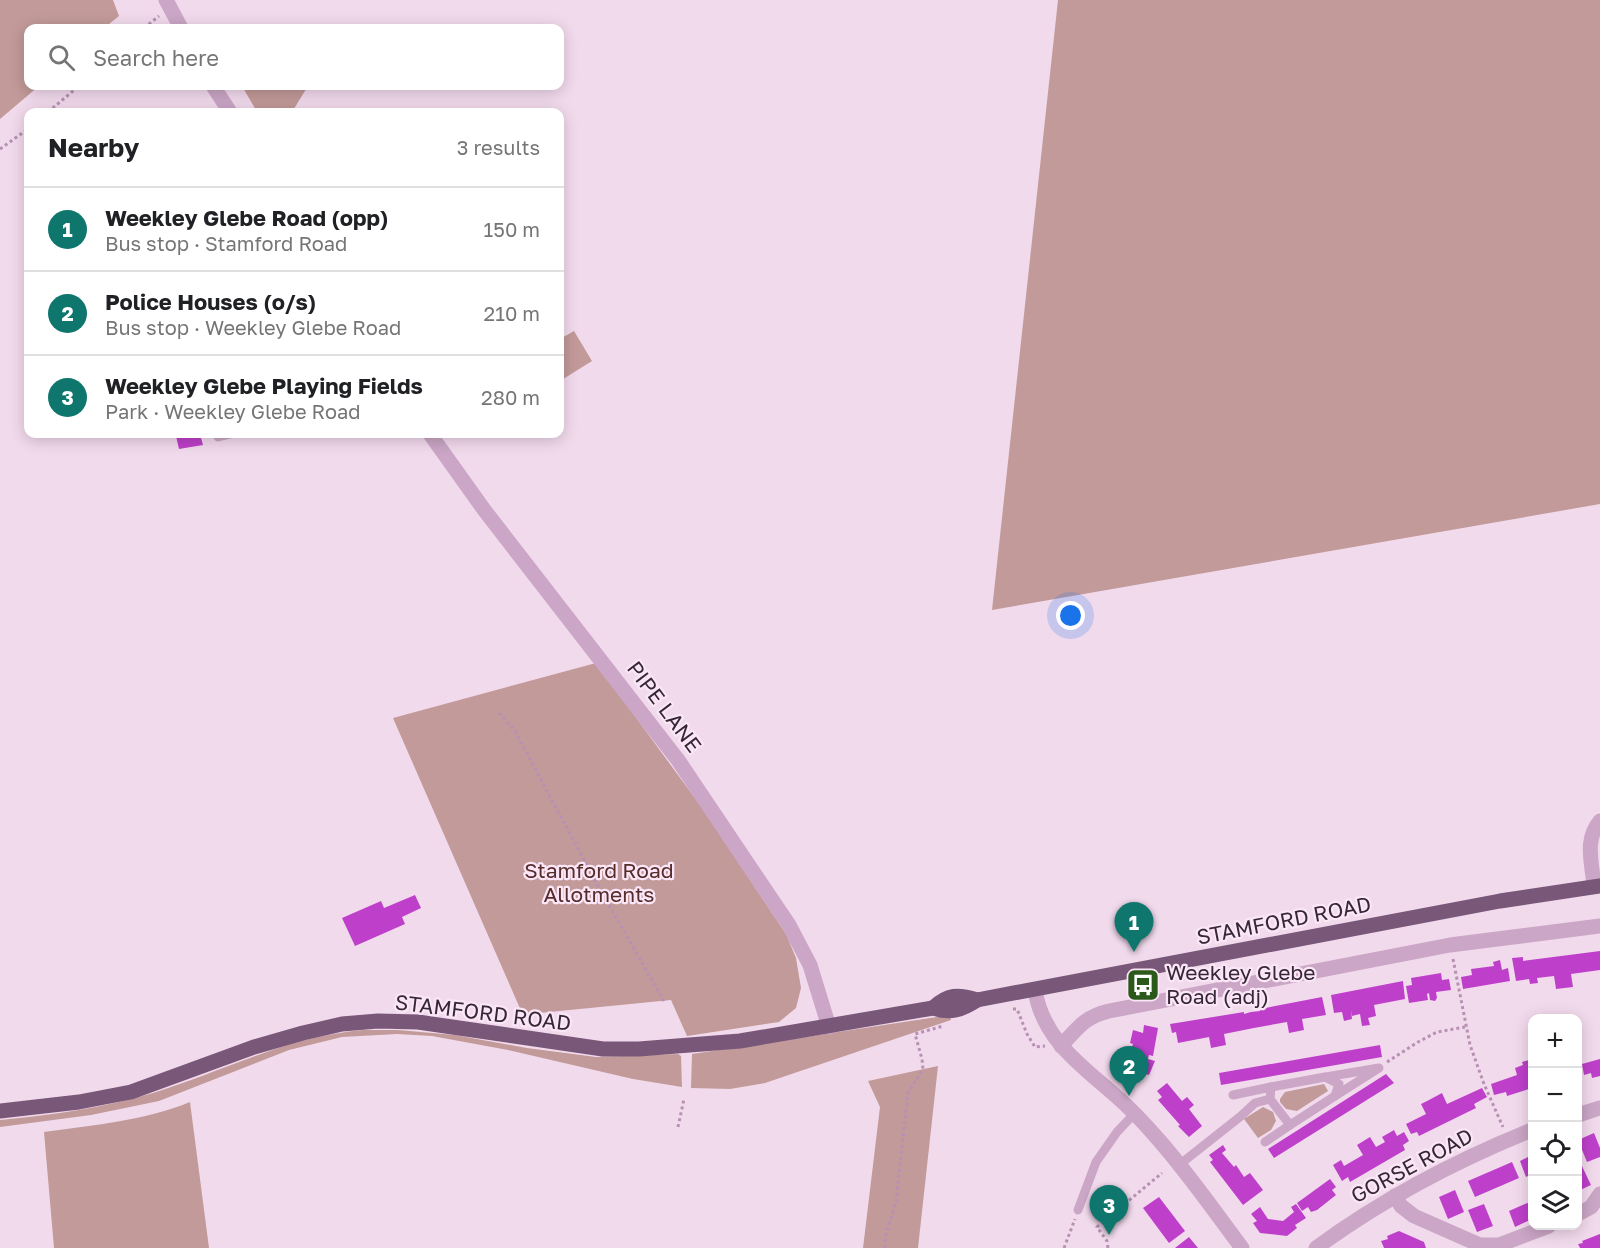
<!DOCTYPE html>
<html lang="en">
<head>
<meta charset="utf-8">
<style>
  :root { --surface:#fff; --page:#f2f2f2; --text:#202124; --muted:#757577; --line:#e0e0e0; --accent:#0f766e }
  body { margin:0; font-family:"Golos Text",sans-serif; background:var(--page); color:var(--text) }
  .controls { position:absolute; right:18px; bottom:18px; display:grid; overflow:hidden; border-radius:12px; box-shadow:0 3px 15px #0003 }
  .controls button { width:54px; height:54px; display:grid; place-items:center; padding:0; border:0; border-bottom:2px solid var(--line); background:var(--surface); color:var(--text); font:30px sans-serif }
  .you { position:absolute; left:1071px; top:616px; width:21px; height:21px; margin:-15px; border:4px solid #fff; border-radius:50%; background:#1a73e8; box-shadow:0 0 0 9px #1a73e833 }
  .badge { display:grid; place-items:center; width:39px; height:39px; border-radius:50%; background:var(--accent); color:#fff; font-size:20px; font-weight:700 }
  .pin { position:absolute; translate:-50% -50px; filter:drop-shadow(0 2px 3px #0008) }
  .pin::after { content:''; position:absolute; top:32px; width:21px; height:18px; background:inherit; clip-path:polygon(0 0,100% 0,50% 100%) }
  .list { margin:0; padding:0; list-style:none }
  h2 { display:flex; justify-content:space-between; align-items:center; height:78px; margin:0; padding:0 24px; font-size:26px }
  h2 small { font-size:20px; font-weight:400; color:var(--muted) }
  .list li { display:grid; grid-template-columns:39px 1fr auto; gap:18px; align-items:center; box-sizing:border-box; height:84px; padding:0 24px; border-top:2px solid var(--line) }
  .list b { display:block; font-size:22px; white-space:nowrap }
  .list p { margin:0; font-size:20px; white-space:nowrap; color:var(--muted) }
  .list em { font-size:20px; font-style:normal; color:var(--muted) }
  .icon { flex:none; width:33px; height:33px; fill:none; stroke:currentColor; stroke-width:2; stroke-linecap:round; stroke-linejoin:round }
  .map { position:relative; flex:none; width:1600px; height:1248px; overflow:hidden }
  .search { position:absolute; background:var(--surface); box-shadow:0 3px 15px #0003; left:24px; top:24px; width:540px; height:66px; display:flex; align-items:center; gap:15px; box-sizing:border-box; padding:0 21px; border-radius:12px; color:var(--muted); font-size:22px }
  .panel { position:absolute; background:var(--surface); box-shadow:0 3px 15px #0003; left:24px; top:108px; width:540px; height:330px; border-radius:12px }
  .map>svg:first-child { display:block }
  .green { fill:#c29a99 }
  .building { fill:#be40ca }
  .lines { fill:none; stroke-linecap:round; stroke-linejoin:round }
  .path { stroke:#b790b3; stroke-width:3; stroke-dasharray:3 3; stroke-linecap:butt }
  .service { stroke:#cba6c6; stroke-width:9 }
  .minor { stroke:#cba6c6; stroke-width:15 }
  .tertiary { stroke:#cba6c6; stroke-width:15 }
  .primary { stroke:#795779; stroke-width:15 }
  .labels { text-anchor:middle; stroke-width:4.5; stroke-linejoin:round; paint-order:stroke }
  .street-label { font-size:21px; fill:#362736; stroke:#fae6f6 }
  .park-label { font-size:21px; fill:#562c2a; stroke:#fae6f6 }
  .poi-label { font-size:21px; fill:#362736; stroke:#fae6f6; text-anchor:start }
</style>
</head>
<body>
<div class="map">
<svg width="1600" height="1248" viewBox="0 0 1600 1248">
  <rect width="100%" height="100%" fill="#f2daed"/>
  <g class="green">
    <path d="M0 0H113L119 16 104 28H28V86H39L0 119Z"/>
    <path d="M1058 0H1600V504L992 610Z"/>
    <path d="M242 86H308L292 112H257Z"/>
    <path d="M574 331 592 361 560 381V339Z"/>
    <path d="M596 663 700 805 786 934 796 958 801 988 796 1008 779 1022 687 1036 671 1000 529 1014 522 1013 393 718Z"/>
    <path d="M950 1015 951 1020 765 1083 730 1089 691 1088 692 1054Z"/>
    <path d="M363 1030H398L455 1035 527 1048 596 1057 678 1054 681 1056 682 1087 633 1079 508 1050 432 1036 397 1034 342 1037 289 1050 159 1101 91 1115 0 1127V1120C52 1115 103 1108 153 1093 223 1071 289 1036 363 1030Z"/>
    <path d="M938 1066 918 1248H863L880 1107 868 1081Z"/>
    <path d="M1324 1084 1328 1091 1297 1111 1286 1109 1280 1102V1099L1285 1092Z"/>
    <path d="M190 1102 209 1248H54L44 1132C94 1125 143 1121 190 1102Z"/>
    <path d="M1263 1107 1273 1112 1276 1121 1271 1130 1258 1138 1244 1119Z"/>
  </g>
  <g class="building">
    <path d="M189 434H200L203 445 179 449 176 436Z"/>
    <path d="M415 895 421 908 402 917 405 924 355 946 342 918 381 901 384 908Z"/>
    <path d="M1600 951V970L1571 974 1573 987 1556 989 1554 976 1537 978 1538 983 1530 984 1529 979 1516 981 1512 958 1523 957V961Z"/>
    <path d="M1500 960 1502 970 1508 968 1510 981 1463 989 1461 977 1472 975 1471 969 1494 966 1493 962Z"/>
    <path d="M1441 973 1442 980 1449 979 1451 990 1436 992 1437 998 1435 1001 1430 1000 1429 993 1427 994 1428 1000 1409 1003 1406 986 1412 985 1411 978Z"/>
    <path d="M1403 981 1405 999 1374 1005 1376 1016 1368 1018 1370 1025 1362 1026 1360 1014 1352 1016 1351 1010 1352 1019 1344 1021 1342 1012 1334 1013 1331 995Z"/>
    <path d="M1322 997 1326 1015 1302 1019 1304 1030 1289 1033 1287 1022 1254 1028 1224 1034 1226 1045 1211 1048 1209 1037 1178 1043 1176 1032 1172 1033 1170 1024 1244 1012V1014L1251 1012 1260 1011V1009Z"/>
    <path d="M1144 1025 1158 1028 1153 1056 1149 1055 1148 1059 1155 1061 1149 1075 1124 1069 1133 1044 1130 1043 1133 1030 1143 1033Z"/>
    <path d="M1380 1045 1382 1057 1221 1085 1219 1073Z"/>
    <path d="M1532 1059V1088L1507 1096 1506 1092 1494 1095 1491 1084 1517 1075 1515 1068 1523 1065 1522 1062Z"/>
    <path d="M1600 1059V1076L1592 1078 1591 1073 1584 1075 1582 1064Z"/>
    <path d="M1386 1074 1394 1083 1274 1158 1268 1149Z"/>
    <path d="M1167 1083 1182 1101 1187 1097 1194 1105 1189 1109 1202 1126 1189 1137 1178 1126 1180 1125 1158 1100 1162 1097 1157 1091Z"/>
    <path d="M1482 1088 1487 1097 1474 1104 1476 1108 1419 1136 1417 1132 1411 1134 1406 1124 1426 1114 1421 1104 1429 1100 1442 1093 1447 1104Z"/>
    <path d="M1394 1130 1397 1136 1404 1132 1409 1141 1403 1145 1405 1150 1350 1182 1348 1177 1342 1181 1333 1165 1341 1160 1344 1166 1363 1155 1357 1145 1370 1137 1376 1147 1385 1142 1382 1137Z"/>
    <path d="M1594 1133 1600 1148V1157L1587 1162 1578 1140Z"/>
    <path d="M1223 1145 1226 1150 1222 1153 1234 1167 1236 1165 1244 1177 1250 1173 1263 1190 1243 1205 1210 1162 1213 1160 1209 1155Z"/>
    <path d="M1532 1155V1174L1526 1177 1520 1161Z"/>
    <path d="M1512 1162 1519 1178 1475 1197 1468 1181Z"/>
    <path d="M1581 1164 1591 1185 1578 1191V1165Z"/>
    <path d="M1330 1179 1336 1187 1332 1190 1336 1195 1317 1210 1311 1212 1308 1207 1302 1211 1297 1203Z"/>
    <path d="M1455 1190 1464 1212 1448 1219 1439 1197Z"/>
    <path d="M1159 1197 1185 1231 1169 1243 1143 1208Z"/>
    <path d="M1532 1201V1219L1515 1227 1509 1211Z"/>
    <path d="M1296 1204 1306 1218 1295 1225 1297 1228 1287 1236 1260 1233 1253 1223 1257 1221 1251 1214 1260 1207 1268 1219 1283 1221 1294 1212 1291 1207Z"/>
    <path d="M1484 1204 1493 1226 1477 1232 1468 1210Z"/>
    <path d="M1399 1231 1424 1242 1426 1248H1384L1381 1241 1388 1239 1387 1236Z"/>
    <path d="M1600 1234V1248H1580L1578 1244 1583 1243 1582 1241Z"/>
    <path d="M1189 1237 1198 1248H1175Z"/>
  </g>
  <g class="lines">
    <g class="path">
      <path d="M144 28 159 16"/>
      <path d="M48 112 79 86"/>
      <path d="M0 149 28 129"/>
      <path d="M499 713 515 731 598 886 664 1001"/>
      <path d="M1453 959 1470 1045 1484 1084 1503 1127"/>
      <path d="M1013 1009H1017L1027 1034 1035 1047 1045 1046"/>
      <path d="M1387 1062 1418 1042 1437 1032 1465 1027"/>
      <path d="M678 1127 684 1099"/>
      <path d="M885 1248V1238L896 1201 908 1093 923 1069 922 1059 915 1034 943 1026"/>
      <path d="M1064 1248 1075 1219"/>
      <path d="M1108 1248 1107 1241 1097 1227 1162 1173"/>
    </g>
    <g class="service">
      <path d="M218 437 230 434"/>
      <path d="M1326 1077 1379 1068 1335 1096"/>
      <path d="M1233 1095 1271 1087"/>
      <path d="M1265 1142 1290 1125"/>
      <path d="M1179 1165 1241 1116 1255 1103 1270 1099 1290 1125 1335 1096 1339 1084 1325 1077 1271 1087 1270 1099"/>
      <path d="M1078 1210 1096 1162 1117 1132 1134 1114"/>
    </g>
    <g class="minor">
      <path d="M1594 886C1592 862 1584 840 1600 821"/>
      <path d="M1061 1046C1078 1028 1084 1017 1109 1011L1450 945 1600 926"/>
      <path d="M1578 1115 1600 1108"/>
      <path d="M1395 1196 1401 1206 1414 1216 1480 1245H1499L1549 1226"/>
      <path d="M1578 1214 1591 1207 1600 1194"/>
      <path d="M1316 1248C1383 1199 1455 1161 1532 1130"/>
    </g>
    <g class="tertiary">
      <path d="M166 0 181 28"/>
      <path d="M213 86 230 112"/>
      <path d="M430 434 485 511 678 760 789 925 810 965 829 1027"/>
      <path d="M1035 990C1043 1040 1081 1065 1116 1096 1131 1109 1145 1124 1158 1139 1188 1173 1215 1212 1242 1248"/>
    </g>
    <g class="primary">
      <path d="M933 1008C948 994 958 994 977 1000"/>
      <path d="M0 1111 79 1102 131 1092 254 1047 303 1033 342 1024 378 1021 418 1022 603 1049H639L740 1041 933 1008C950 1014 962 1010 977 1000L1500 901 1600 886"/>
    </g>
  </g>
  <defs>
    <g id="bus-square" transform="scale(1.725)"><rect x="-9" y="-9" width="18" height="18" rx="4" fill="#2b591b" stroke="#fae6f6"/><path d="M-5-6H5V4H4V6H2V4H-2V6H-4V4H-5ZM-3.5-4V0h7V-4ZM-3.5 1.2v1.5H-2V1.2ZM2 1.2v1.5H3.5V1.2Z" fill="#fff"/></g>
  </defs>
  <g fill-rule="evenodd">
    <use href="#bus-square" x="1143" y="985"/>
  </g>
  <g class="labels">
    <g class="street-label">
      <text transform="translate(664 707) rotate(53)" y="7">PIPE LANE</text>
      <text transform="translate(1284 921) rotate(-11)" y="7">STAMFORD ROAD</text>
      <text transform="translate(483 1013) rotate(7)" y="7">STAMFORD ROAD</text>
      <text transform="translate(1412 1166) rotate(-28)" y="7">GORSE ROAD</text>
    </g>
    <g class="park-label">
      <text x="599" y="878">Stamford Road<tspan x="599" dy="24">Allotments</tspan></text>
    </g>
    <g class="poi-label">
      <text x="1166" y="980">Weekley Glebe<tspan x="1166" dy="24">Road (adj)</tspan></text>
    </g>
  </g>
</svg>
<div class="controls">
<button>+</button>
<button>−</button>
<button><svg class="icon" aria-label="locate" viewBox="0 0 24 24"><circle cx="12" cy="12" r="6"/><path d="M12 2v4M12 18v4M2 12h4M18 12h4"/></svg></button>
<button><svg class="icon" aria-label="layers" viewBox="0 0 24 24"><path d="M12 4l9 5-9 5-9-5zM3 14l9 5 9-5"/></svg></button>
</div>
<div class="you"></div>
<div class="pin badge" style="left:1134px;top:952px">1</div>
<div class="pin badge" style="left:1129px;top:1096px">2</div>
<div class="pin badge" style="left:1109px;top:1235px">3</div>
<div class="search"><svg class="icon" aria-label="search" viewBox="0 0 24 24"><circle cx="10" cy="10" r="6"/><path d="M15 15l6 6"/></svg>Search here</div>
<section class="panel">
<h2>Nearby<small>3 results</small></h2>
<ul class="list">
<li><span class="badge">1</span><div><b>Weekley Glebe Road (opp)</b><p>Bus stop · Stamford Road</p></div><em>150 m</em></li>
<li><span class="badge">2</span><div><b>Police Houses (o/s)</b><p>Bus stop · Weekley Glebe Road</p></div><em>210 m</em></li>
<li><span class="badge">3</span><div><b>Weekley Glebe Playing Fields</b><p>Park · Weekley Glebe Road</p></div><em>280 m</em></li>
</ul>
</section>
</div>
</body>
</html>
